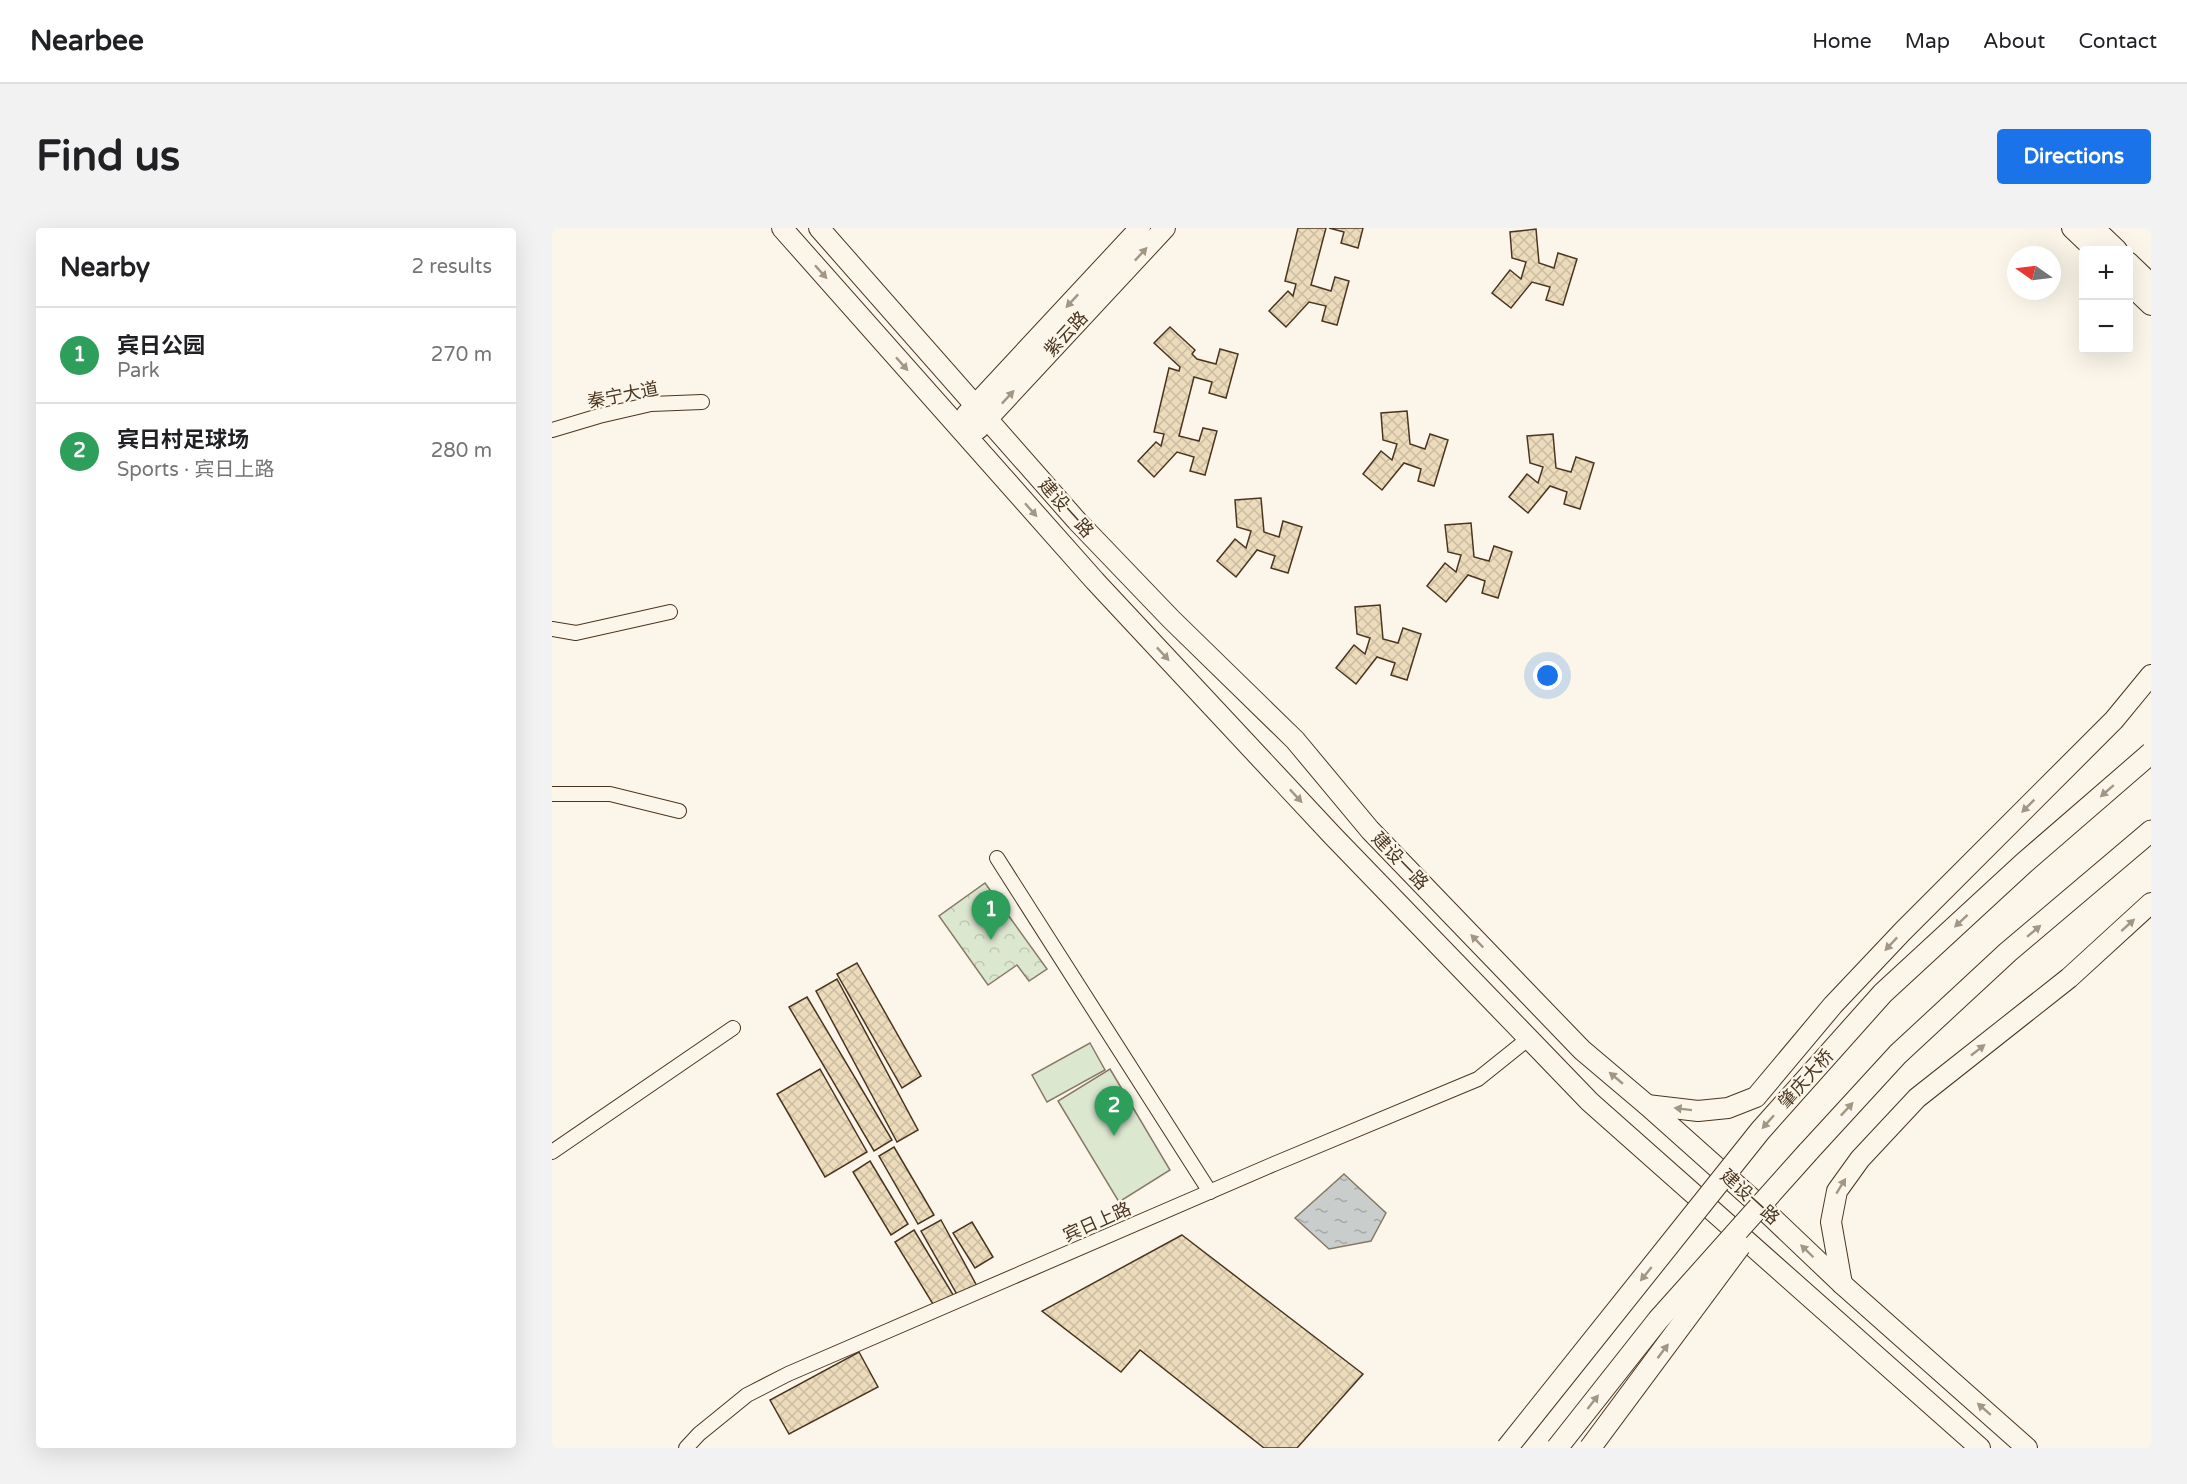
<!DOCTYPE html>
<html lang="en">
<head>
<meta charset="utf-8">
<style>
  :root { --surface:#fff; --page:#f2f2f2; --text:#202124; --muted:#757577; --line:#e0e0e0; --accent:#1a73e8 }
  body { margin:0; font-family:"Varela Round","Noto Sans SC",sans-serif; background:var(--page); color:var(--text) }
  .controls { position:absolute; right:18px; top:18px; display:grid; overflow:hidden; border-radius:6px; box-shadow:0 6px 24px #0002 }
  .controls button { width:54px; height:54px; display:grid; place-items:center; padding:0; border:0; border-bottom:2px solid var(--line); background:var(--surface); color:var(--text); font:30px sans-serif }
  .compass { position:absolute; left:1455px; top:18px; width:54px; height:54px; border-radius:50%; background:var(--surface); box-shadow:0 6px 24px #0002; rotate:284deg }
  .you { position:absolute; left:996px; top:448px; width:21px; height:21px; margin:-15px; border:4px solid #fff; border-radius:50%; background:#1a73e8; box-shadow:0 0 0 9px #1a73e833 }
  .badge { display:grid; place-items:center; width:39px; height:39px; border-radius:50%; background:var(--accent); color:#fff; font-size:20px; font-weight:700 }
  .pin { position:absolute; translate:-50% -50px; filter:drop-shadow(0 2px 3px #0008) }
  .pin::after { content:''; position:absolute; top:32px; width:21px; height:18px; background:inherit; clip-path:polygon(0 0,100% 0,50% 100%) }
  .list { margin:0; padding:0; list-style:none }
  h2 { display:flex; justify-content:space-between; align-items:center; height:78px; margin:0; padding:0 24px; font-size:26px }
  h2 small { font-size:20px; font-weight:400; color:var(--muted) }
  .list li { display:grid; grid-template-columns:39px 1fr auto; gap:18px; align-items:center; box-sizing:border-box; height:96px; padding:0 24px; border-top:2px solid var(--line) }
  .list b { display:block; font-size:22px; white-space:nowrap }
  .list p { margin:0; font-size:20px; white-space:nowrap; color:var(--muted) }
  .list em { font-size:20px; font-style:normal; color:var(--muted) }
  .map { position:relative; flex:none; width:1599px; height:1220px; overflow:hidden; border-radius:6px }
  header { display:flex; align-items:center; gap:36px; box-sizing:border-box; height:84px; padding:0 30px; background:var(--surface); border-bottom:2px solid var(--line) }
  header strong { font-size:28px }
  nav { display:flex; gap:33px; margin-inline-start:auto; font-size:21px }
  .intro { display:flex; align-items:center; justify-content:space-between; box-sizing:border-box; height:144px; padding:0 36px }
  h1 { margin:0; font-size:42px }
  .button { padding:15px 27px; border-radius:6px; background:var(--accent); color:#fff; font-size:21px; font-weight:700 }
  main { display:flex; gap:36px; padding:0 36px }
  aside { flex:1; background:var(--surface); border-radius:6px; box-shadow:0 6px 24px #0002 }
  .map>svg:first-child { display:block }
  .park { fill:url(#park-crowns); stroke:#887966; stroke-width:1.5 }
  .garden { fill:#dce7d0; stroke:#887966; stroke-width:1.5 }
  .water { fill:url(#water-ripples); stroke:#887966; stroke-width:1.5 }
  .building { fill:url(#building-cross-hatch); stroke:#4a3520; stroke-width:1.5 }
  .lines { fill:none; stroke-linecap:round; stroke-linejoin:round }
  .street-casing { stroke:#4a3520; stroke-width:16 }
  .secondary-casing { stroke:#4a3520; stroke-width:22 }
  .primary-casing { stroke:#4a3520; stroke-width:23 }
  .street { stroke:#fbf6e9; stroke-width:14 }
  .secondary { stroke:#fbf6e9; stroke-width:20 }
  .primary { stroke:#fbf6e9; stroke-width:21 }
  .primary-bridge-casing { stroke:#4a3520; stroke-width:23; stroke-linecap:butt }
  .primary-bridge { stroke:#fbf6e9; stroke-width:21 }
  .oneway { fill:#a29684 }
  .labels { text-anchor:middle; stroke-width:4.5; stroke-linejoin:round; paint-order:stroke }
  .street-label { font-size:18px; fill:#4a3520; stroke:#fbf6e9 }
</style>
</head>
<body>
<header>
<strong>Nearbee</strong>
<nav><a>Home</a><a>Map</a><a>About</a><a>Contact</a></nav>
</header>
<div class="intro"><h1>Find us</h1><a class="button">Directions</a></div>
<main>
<aside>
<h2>Nearby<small>2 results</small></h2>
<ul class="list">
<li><span class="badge" style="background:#2e9e5b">1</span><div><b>宾日公园</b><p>Park</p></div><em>270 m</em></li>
<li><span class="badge" style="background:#2e9e5b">2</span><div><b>宾日村足球场</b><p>Sports · 宾日上路</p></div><em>280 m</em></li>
</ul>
</aside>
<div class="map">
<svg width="1599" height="1220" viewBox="0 0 1599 1220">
  <defs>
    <pattern id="park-crowns" width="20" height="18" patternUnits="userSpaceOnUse" patternTransform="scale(1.5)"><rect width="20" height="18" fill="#dce7d0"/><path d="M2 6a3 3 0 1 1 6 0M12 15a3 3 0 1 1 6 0" fill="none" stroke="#bec7b2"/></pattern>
    <pattern id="water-ripples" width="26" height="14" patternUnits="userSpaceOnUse" patternTransform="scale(1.5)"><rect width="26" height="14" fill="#c9cecd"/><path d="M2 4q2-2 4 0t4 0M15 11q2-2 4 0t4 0" fill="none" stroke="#a5a8a6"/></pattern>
    <pattern id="building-cross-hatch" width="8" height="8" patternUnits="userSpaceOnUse" patternTransform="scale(1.5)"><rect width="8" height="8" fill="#ecdcbc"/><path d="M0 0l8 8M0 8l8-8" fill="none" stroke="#ccbda1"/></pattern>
  </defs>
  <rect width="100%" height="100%" fill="#fbf6e9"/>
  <path class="park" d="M433 655 495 741 477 753 465 737 436 757 387 688Z"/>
  <g class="garden">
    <path d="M538 815 553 842 495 874 480 847Z"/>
    <path d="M558 841 618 942 567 974 506 873Z"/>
  </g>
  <path class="water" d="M792 946 834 985 819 1013 777 1021 743 990Z"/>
  <g class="building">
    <path d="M746 0H774L759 57 779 63 783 49 797 53 785 97 770 93 774 78 757 74 734 99 717 83 736 63 741 68 744 56 733 53Z"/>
    <path d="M777 0H811L806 20 789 15 792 4Z"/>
    <path d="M984 1 987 35 1002 40 1006 25 1025 31 1011 77 994 72 998 59 980 54 959 80 940 65 958 42 969 51 974 34 960 30 958 4Z"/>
    <path d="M618 99 643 122 640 126 645 131 664 136 668 121 686 126 674 170 657 165 660 154 642 149 627 208 647 213 651 200 665 203 653 247 638 243 642 229 625 224 602 249 586 233 604 214 609 218 612 206 602 204 617 140 627 143 628 139 602 115Z"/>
    <path d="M855 183 858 216 873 221 878 206 896 212 882 258 866 253 869 241 852 235 830 262 811 246 829 223 840 232 845 216 831 212 829 185Z"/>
    <path d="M1001 206 1004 240 1019 244 1024 229 1042 235 1028 281 1012 276 1015 264 998 258 976 285 957 269 975 246 986 255 991 239 978 235 975 208Z"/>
    <path d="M709 270 712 304 727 309 731 293 750 299 736 345 719 340 723 328 705 322 684 349 665 333 683 311 694 320 699 303 685 299 683 272Z"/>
    <path d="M919 295 922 329 937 333 942 318 960 324 946 370 930 365 933 353 916 347 894 374 875 358 893 335 904 344 909 327 896 324 893 297Z"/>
    <path d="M828 377 831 411 846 415 851 400 869 406 855 452 839 447 843 435 825 429 804 456 784 440 802 417 813 426 818 410 805 406 803 379Z"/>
    <path d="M305 735 369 848 350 860 285 746Z"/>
    <path d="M285 751 366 902 345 914 264 763Z"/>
    <path d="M255 769 340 912 322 923 237 779Z"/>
    <path d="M268 841 315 924 273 949 225 866Z"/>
    <path d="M342 919 382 987 366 996 327 928Z"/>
    <path d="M318 933 356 996 339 1007 301 944Z"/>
    <path d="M389 992 426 1060 407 1070 369 1003Z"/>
    <path d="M420 994 441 1029 423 1040 401 1005Z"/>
    <path d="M362 1002 403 1070 384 1081 343 1014Z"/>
    <path d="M630 1007 811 1146 745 1220H712L588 1122 569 1144 490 1083Z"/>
    <path d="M307 1124 326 1159 237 1206 218 1172Z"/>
  </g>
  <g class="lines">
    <g class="street-casing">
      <g id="street">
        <path d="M0 202 47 188 99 176 150 174"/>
        <path d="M0 401 24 405 118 384"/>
        <path d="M0 566H58L127 583"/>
        <path d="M445 630 658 964"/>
        <path d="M0 924 181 800"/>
        <path d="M134 1220 147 1206 195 1167 236 1146 722 936 926 851 976 811"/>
      </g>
    </g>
    <g class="secondary-casing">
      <g id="secondary">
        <path d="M230 0 543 353 781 608 1038 874 1428 1220"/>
        <path d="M267 0 525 293 619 391 743 512 818 602 1030 822 1095 877 1207 977 1290 1056 1475 1220"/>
        <path d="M1520 0 1543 22"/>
        <path d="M1542 0 1565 22"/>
        <path d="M1576 34 1599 56"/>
        <path d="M1576 55 1599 77"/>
        <path d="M414 187 588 0"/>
        <path d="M426 201 613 0"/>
        <path d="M1095 877 1146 883 1176 880 1204 869 1281 777 1351 703 1562 492 1599 447"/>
        <path d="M1290 1056 1279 994 1285 963 1308 931 1365 870 1517 750 1599 675"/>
      </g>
    </g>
    <g class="primary-casing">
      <path id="primary" d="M1256 924 1346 826 1456 724 1599 603"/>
    </g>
    <use href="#street" class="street"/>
    <use href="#secondary" class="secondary"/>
    <use href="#primary" class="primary"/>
    <g class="primary-bridge-casing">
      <g id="primary-bridge">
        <path d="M955 1220 1208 903 1331 765 1472 635 1599 525"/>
        <path d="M1005 1220 1106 1092 1256 924"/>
        <path d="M1038 1220 1188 1018"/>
      </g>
    </g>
    <use href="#primary-bridge" class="primary-bridge"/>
  </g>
  <defs><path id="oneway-solid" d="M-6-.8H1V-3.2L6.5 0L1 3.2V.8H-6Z" transform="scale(1.5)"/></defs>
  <g class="oneway">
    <use href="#oneway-solid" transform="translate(589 26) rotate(-47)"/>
    <use href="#oneway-solid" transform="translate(269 44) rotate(48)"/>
    <use href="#oneway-solid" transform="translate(520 73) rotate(133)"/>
    <use href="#oneway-solid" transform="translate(350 136) rotate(48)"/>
    <use href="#oneway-solid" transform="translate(456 169) rotate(-47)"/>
    <use href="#oneway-solid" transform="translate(479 282) rotate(48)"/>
    <use href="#oneway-solid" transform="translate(611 426) rotate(47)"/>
    <use href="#oneway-solid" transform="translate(1555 563) rotate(139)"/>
    <use href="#oneway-solid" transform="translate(744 568) rotate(47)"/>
    <use href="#oneway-solid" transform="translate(1476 578) rotate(135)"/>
    <use href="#oneway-solid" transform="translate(1409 693) rotate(137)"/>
    <use href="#oneway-solid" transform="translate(1576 697) rotate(-42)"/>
    <use href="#oneway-solid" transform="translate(1482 703) rotate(-40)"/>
    <use href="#oneway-solid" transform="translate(925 713) rotate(-134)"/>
    <use href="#oneway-solid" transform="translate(1339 716) rotate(133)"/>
    <use href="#oneway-solid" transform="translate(1426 822) rotate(-38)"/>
    <use href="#oneway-solid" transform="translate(1064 850) rotate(-140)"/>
    <use href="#oneway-solid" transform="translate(1131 881) rotate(-173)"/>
    <use href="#oneway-solid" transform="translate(1295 881) rotate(-47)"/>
    <use href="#oneway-solid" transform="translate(1216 894) rotate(132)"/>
    <use href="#oneway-solid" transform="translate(1289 958) rotate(-59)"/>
    <use href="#oneway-solid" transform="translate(1255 1023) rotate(-136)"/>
    <use href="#oneway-solid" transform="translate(1094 1046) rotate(129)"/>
    <use href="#oneway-solid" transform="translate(1111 1123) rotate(-53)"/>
    <use href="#oneway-solid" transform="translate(1041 1174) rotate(-52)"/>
    <use href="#oneway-solid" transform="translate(1432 1181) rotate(-139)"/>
  </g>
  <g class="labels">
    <g class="street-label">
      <text transform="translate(514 106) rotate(-47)" y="6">紫云路</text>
      <text transform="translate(71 167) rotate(-11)" y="6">秦宁大道</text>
      <text transform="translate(514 280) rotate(48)" y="6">建设一路</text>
      <text transform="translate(848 633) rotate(46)" y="6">建设一路</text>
      <text transform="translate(1254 851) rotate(-48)" y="6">肇庆大桥</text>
      <text transform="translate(1198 969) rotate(42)" y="6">建设一路</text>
      <text transform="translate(545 994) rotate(-24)" y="6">宾日上路</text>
    </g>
  </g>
</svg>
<div class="controls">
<button>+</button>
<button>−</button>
</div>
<svg class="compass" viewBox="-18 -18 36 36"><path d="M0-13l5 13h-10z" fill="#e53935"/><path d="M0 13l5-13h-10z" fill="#757577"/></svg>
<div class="you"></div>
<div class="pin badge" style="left:439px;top:712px;background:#2e9e5b">1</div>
<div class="pin badge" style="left:562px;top:908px;background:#2e9e5b">2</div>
</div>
</main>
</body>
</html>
